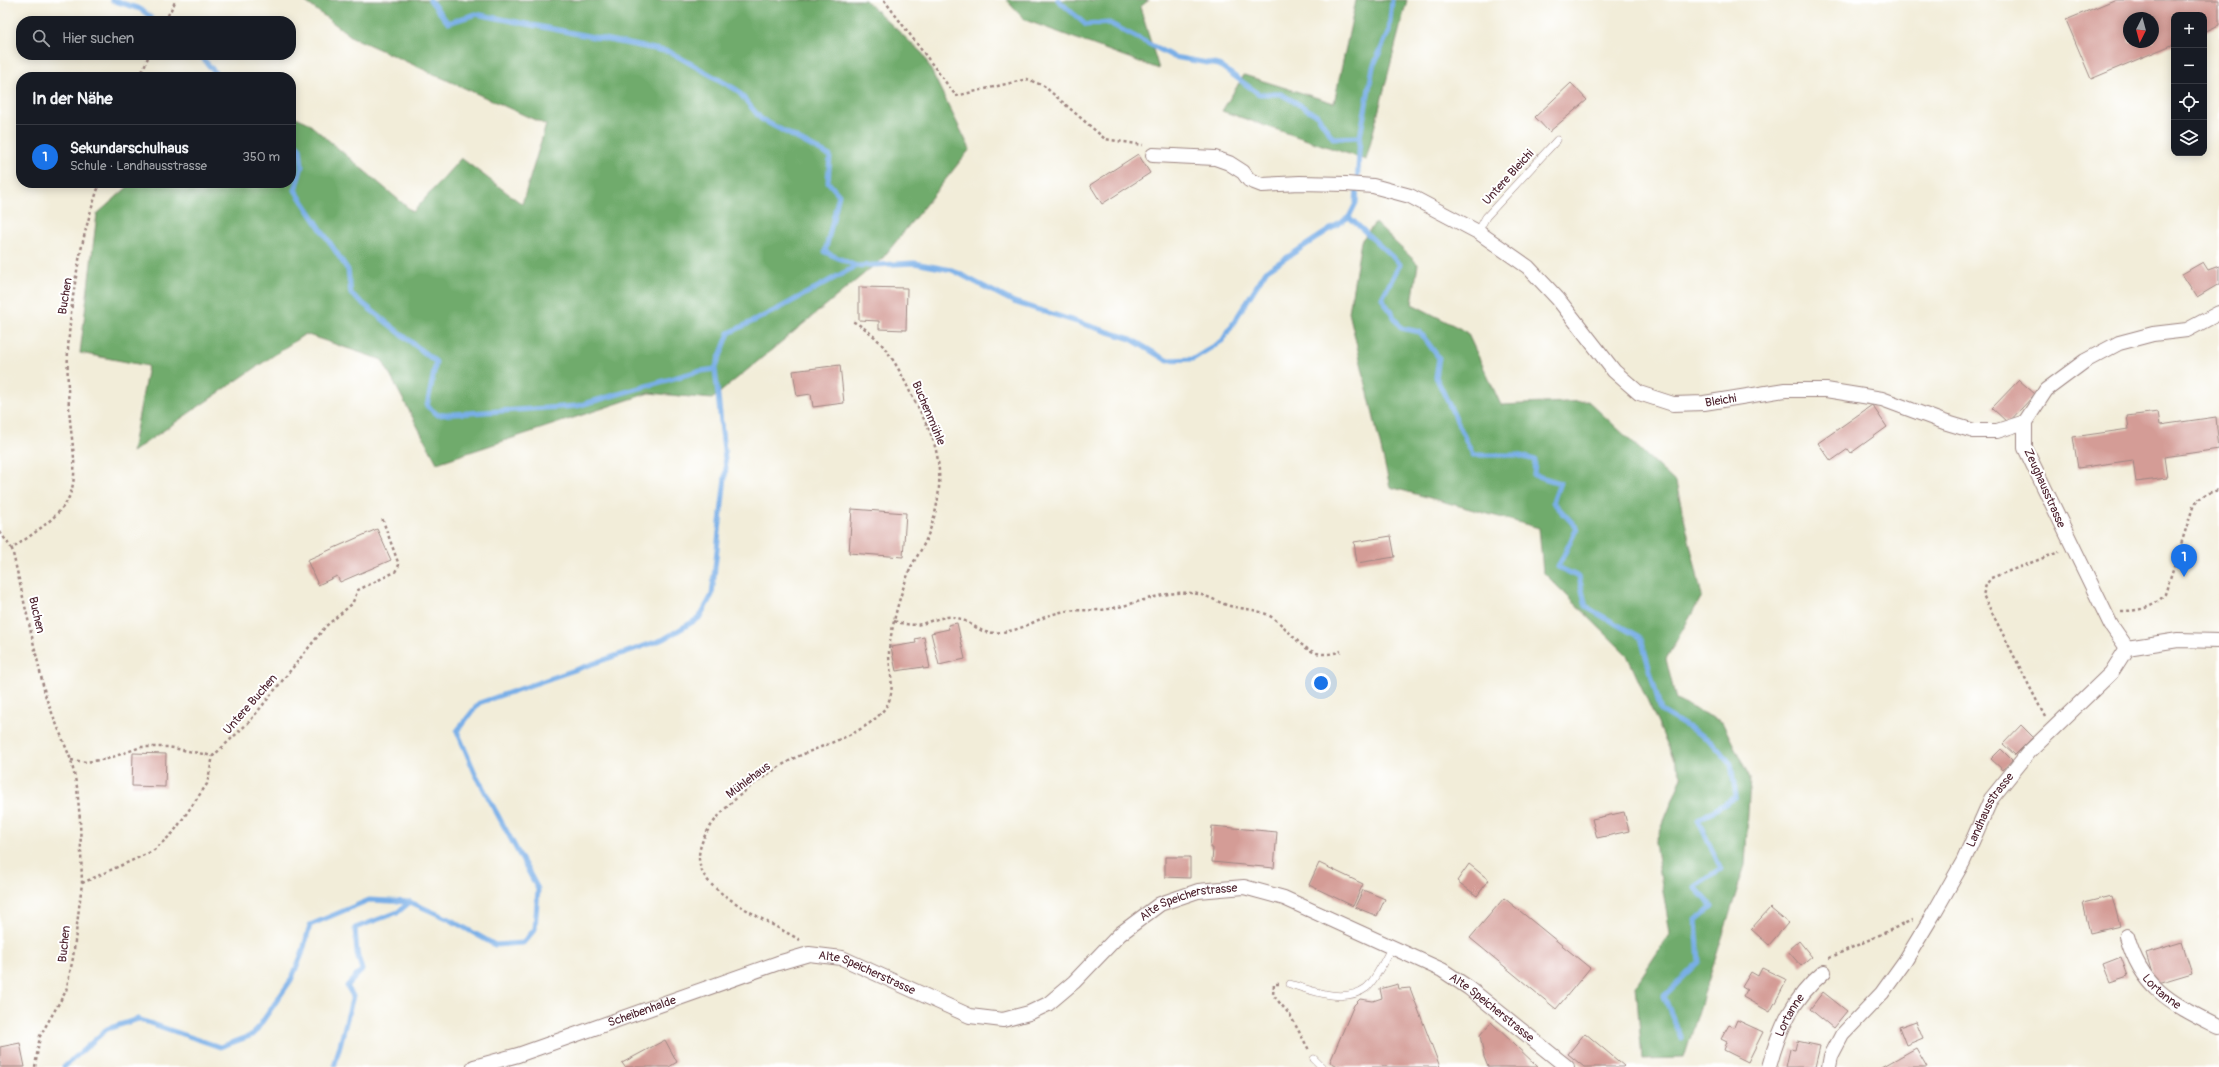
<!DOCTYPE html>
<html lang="de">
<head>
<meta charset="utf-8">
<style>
  :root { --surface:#171b24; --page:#242831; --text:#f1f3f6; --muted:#9ea1a6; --line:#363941; --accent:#1a73e8 }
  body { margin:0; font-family:Pangolin,sans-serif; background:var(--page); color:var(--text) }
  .controls { position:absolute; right:12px; top:12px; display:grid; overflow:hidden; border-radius:8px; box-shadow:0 2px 10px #0003 }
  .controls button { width:36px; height:36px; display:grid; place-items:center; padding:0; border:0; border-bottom:1px solid var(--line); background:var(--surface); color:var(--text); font:20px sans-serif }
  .compass { position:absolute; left:2123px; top:12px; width:36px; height:36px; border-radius:50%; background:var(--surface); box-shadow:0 2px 10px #0003; rotate:186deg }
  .you { position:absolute; left:1321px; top:683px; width:14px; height:14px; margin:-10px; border:3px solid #fff; border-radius:50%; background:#1a73e8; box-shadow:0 0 0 6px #1a73e833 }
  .badge { display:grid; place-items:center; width:26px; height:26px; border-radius:50%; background:var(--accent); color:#fff; font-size:13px; font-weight:700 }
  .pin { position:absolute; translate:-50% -33px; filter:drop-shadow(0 1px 2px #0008) }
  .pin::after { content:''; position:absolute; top:21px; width:14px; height:12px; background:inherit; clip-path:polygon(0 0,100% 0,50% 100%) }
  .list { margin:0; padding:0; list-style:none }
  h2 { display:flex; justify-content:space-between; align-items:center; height:52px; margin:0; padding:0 16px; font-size:17px }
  h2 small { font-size:13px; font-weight:400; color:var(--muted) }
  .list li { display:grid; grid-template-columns:26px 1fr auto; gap:12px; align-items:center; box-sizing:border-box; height:64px; padding:0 16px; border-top:1px solid var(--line) }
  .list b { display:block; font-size:15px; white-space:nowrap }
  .list p { margin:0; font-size:13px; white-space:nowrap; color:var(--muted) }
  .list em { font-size:13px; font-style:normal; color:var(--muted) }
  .icon { flex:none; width:22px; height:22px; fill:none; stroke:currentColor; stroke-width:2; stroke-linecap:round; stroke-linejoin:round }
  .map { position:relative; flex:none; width:2219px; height:1067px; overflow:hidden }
  .search { position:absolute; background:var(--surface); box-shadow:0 2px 10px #0003; left:16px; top:16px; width:280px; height:44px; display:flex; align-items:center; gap:10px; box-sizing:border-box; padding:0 14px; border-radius:16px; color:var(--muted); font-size:15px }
  .panel { position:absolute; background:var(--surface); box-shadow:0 2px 10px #0003; left:16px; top:72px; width:280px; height:116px; border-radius:16px }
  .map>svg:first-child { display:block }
  .forest { fill:#6fab6c; stroke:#5c654c }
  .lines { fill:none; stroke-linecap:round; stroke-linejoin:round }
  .stream { stroke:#79afe7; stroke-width:5 }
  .building { fill:#d49c96; fill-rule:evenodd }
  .lane-casing { stroke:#9e8682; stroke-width:8 }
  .street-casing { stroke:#9e8682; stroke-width:16 }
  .path { stroke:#9e8682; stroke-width:2.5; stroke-dasharray:3 3; stroke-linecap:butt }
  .lane { stroke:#fff; stroke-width:7 }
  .street { stroke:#fff; stroke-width:14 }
  .labels { text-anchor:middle; stroke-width:4; stroke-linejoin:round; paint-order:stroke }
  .street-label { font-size:12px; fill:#4a1f2b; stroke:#fff }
</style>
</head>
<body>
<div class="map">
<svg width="2219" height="1067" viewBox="0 0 2219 1067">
  <rect width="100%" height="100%" fill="#fff"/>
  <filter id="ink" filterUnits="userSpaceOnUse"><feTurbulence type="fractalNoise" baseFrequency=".025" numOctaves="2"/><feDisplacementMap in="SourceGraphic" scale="8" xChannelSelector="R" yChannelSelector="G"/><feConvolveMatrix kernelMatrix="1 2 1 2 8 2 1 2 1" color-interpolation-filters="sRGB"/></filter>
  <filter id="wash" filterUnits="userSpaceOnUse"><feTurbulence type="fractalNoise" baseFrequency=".012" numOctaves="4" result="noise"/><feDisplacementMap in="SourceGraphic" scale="16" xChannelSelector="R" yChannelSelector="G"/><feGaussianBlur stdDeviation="0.9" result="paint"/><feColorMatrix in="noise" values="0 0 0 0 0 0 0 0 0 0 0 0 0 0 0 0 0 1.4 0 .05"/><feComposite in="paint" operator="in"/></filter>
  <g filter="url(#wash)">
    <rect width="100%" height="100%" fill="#f2edd9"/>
    <g class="forest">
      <path d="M303 0H865L923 54 970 149 882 259 712 399 649 393 437 463 382 360 305 334 132 452 148 366 80 353 97 214 132 183H291V115L307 122 413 212 461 158 522 204 546 125 352 37Z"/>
      <path d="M1006 0H1149L1140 7 1159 69 1025 20Z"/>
      <path d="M1356 0H1407L1366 160 1222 111 1244 75 1334 103Z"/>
      <path d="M1375 223 1418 264 1412 304 1467 332 1501 405 1588 401 1676 483 1702 596 1666 659 1676 700 1722 722 1750 778 1745 865 1684 1058 1642 1059 1636 985 1670 933 1655 843 1682 777 1627 655 1543 572 1539 528 1390 487 1349 312 1361 241Z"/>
    </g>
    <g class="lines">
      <g class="stream">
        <path d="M112 0 140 9 151 17"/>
        <path d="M430 0 448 23 476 14 670 52 737 90 761 119 830 156 828 182 839 195 825 252 856 266"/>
        <path d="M1058 0 1086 25 1109 23 1174 57 1219 65 1259 94H1281L1317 115 1333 138 1360 137"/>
        <path d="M200 55 219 77"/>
        <path d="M291 140 300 148 302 166 295 190 348 270 351 294 436 362 427 406 438 415 577 406 695 372 715 369"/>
        <path d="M1349 217 1400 264 1382 298 1401 328 1420 332 1439 358 1436 377 1473 455H1517L1535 460 1534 475 1560 483 1553 502 1577 528 1558 567 1579 577 1586 607 1641 638 1661 711 1711 741 1731 764 1736 797 1698 820 1721 869 1695 887 1712 906 1696 920 1699 962 1664 996 1681 1038"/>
        <path d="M335 1064 353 996 347 986 362 970 357 953 355 928 398 912 410 902"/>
        <path d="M64 1067 107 1029 138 1019 220 1047 253 1035 291 980 302 954 310 925 369 900 410 902 449 919 495 945 523 943 535 929 538 889 475 773 457 731 479 703 664 639 699 618 712 595 726 468 715 369 729 333 778 309 856 266 914 263 952 270 1014 302 1131 339 1166 360 1193 359 1222 341 1266 271 1349 217 1356 203 1360 137 1373 67 1389 31 1392 0"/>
      </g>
    </g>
    <g id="blocks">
      <g class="building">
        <path d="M2114 0H2219V25L2204 32V15H2174V44L2091 79 2066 20ZM2129 18H2153V42H2129Z"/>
        <path d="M1571 83 1587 100 1549 132 1535 117Z"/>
        <path d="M1138 154 1150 173 1102 204 1090 185Z"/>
        <path d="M2203 262 2208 270 2219 266V284L2197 297 2182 274Z"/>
        <path d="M859 287 907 288 906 330 879 329V321L859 320Z"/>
        <path d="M840 365 844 403 813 407 811 394 797 396 793 371Z"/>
        <path d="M2019 380 2035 394 2008 423 1992 408Z"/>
        <path d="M1872 405 1887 427 1851 453 1848 449 1831 461 1818 443Z"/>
        <path d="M2158 412 2160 425 2216 417 2219 449 2164 457 2167 478 2136 482 2133 460 2078 468 2073 437 2129 429 2127 416Z"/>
        <path d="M852 509 906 513 903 557 849 553Z"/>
        <path d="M377 529 391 560 340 582 337 576 318 585 307 560Z"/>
        <path d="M1391 536 1395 557 1357 563 1354 542Z"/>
        <path d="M957 623 965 659 939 665 931 633 949 629 948 625Z"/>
        <path d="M924 637 930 668 923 669V667L896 671 891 647 916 643 915 639Z"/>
        <path d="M2021 725 2033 737 2015 755 2003 744Z"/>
        <path d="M2001 749 2012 760 2003 770 1991 759Z"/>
        <path d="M133 753 166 754 165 787 132 786Z"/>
        <path d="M1624 812 1629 831 1597 838 1592 819Z"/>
        <path d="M1212 826 1277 832 1274 868 1212 862 1213 848H1210Z"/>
        <path d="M1165 857H1190V878L1165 877Z"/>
        <path d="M1319 863 1363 884 1353 906 1309 885Z"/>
        <path d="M1469 864 1489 880 1477 896 1457 881Z"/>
        <path d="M1363 890 1385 899 1377 916 1355 907Z"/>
        <path d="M2112 896 2120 926 2090 933 2083 903Z"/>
        <path d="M1504 898 1590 968 1556 1009 1470 938Z"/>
        <path d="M1770 908 1788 923 1769 945 1751 929Z"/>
        <path d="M1799 941 1812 957 1801 966 1788 951Z"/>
        <path d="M2182 942 2192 973 2155 984 2146 953Z"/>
        <path d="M2121 957 2128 976 2110 982 2103 964Z"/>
        <path d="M1762 968 1787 980 1770 1012 1743 997 1747 990 1742 987 1751 972 1758 976Z"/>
        <path d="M1398 984 1399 989 1410 988 1440 1067H1340L1330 1062 1354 1005 1360 999 1373 1001 1382 998 1380 989Z"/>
        <path d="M1823 992 1847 1011 1833 1028 1810 1009Z"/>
        <path d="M1737 1020 1763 1032 1748 1062 1724 1050 1727 1042 1721 1039 1729 1025 1734 1027Z"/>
        <path d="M1916 1021 1923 1038 1906 1045 1899 1027Z"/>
        <path d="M1491 1022 1538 1067H1488L1484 1057 1480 1035Z"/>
        <path d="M1585 1033 1624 1066 1623 1067H1584L1568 1054Z"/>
        <path d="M665 1040 677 1062 669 1067H625L622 1063Z"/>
        <path d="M1797 1041 1820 1046 1815 1067H1786L1790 1049 1795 1050Z"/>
        <path d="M20 1043 25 1067H0V1047Z"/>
        <path d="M1916 1048 1927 1067H1882Z"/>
      </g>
    </g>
  </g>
  <g filter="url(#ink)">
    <use href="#blocks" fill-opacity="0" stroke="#9e8682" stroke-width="1"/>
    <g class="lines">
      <g class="lane-casing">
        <g id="lane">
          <path d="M1478 232 1486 217 1557 140"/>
          <path d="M1290 984C1313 991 1344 1004 1366 988 1374 982 1387 956 1392 946"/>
          <path d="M1314 1059 1322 1067"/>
        </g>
      </g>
      <g class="street-casing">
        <g id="street">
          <path id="s1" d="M1153 155 1215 158 1229 163 1243 172 1249 180 1262 185 1300 183 1346 184 1373 186 1410 196 1478 232 1528 267 1558 299 1614 371 1639 393 1673 404 1704 403 1785 390H1826L1882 399 1944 422 1974 431H1997L2025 422"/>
          <path d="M2127 648 2111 625 2025 448V422L2046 390 2085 361 2119 343 2153 334 2187 330 2219 313"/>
          <path id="s2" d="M2127 936C2142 990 2172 1003 2219 1027"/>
          <path id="s3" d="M474 1067 518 1055 778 963 809 954 842 958 970 1016 1003 1020 1029 1013 1048 1004 1074 982 1120 934 1160 904 1198 891 1244 887 1284 898 1442 970 1469 988 1567 1067"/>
          <path id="s4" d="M1769 1067C1779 1029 1793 998 1824 972"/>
          <path id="s5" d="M1829 1067 1831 1056 1842 1035 1882 993 1905 961 1934 913 1963 862 1991 799 2029 752 2111 673 2127 648 2178 640 2219 641"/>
        </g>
      </g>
      <g class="path">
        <path d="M884 0 956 96 1027 79 1044 86 1105 139 1143 145"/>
        <path d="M165 21 176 0"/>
        <path d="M140 77 149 55"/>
        <path d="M0 532 12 549"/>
        <path d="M2121 611C2139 611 2154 608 2165 594L2193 507C2200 496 2206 493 2219 490"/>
        <path d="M894 621C923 630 921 621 947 617 962 615 972 627 985 632 992 634 1002 632 1009 631 1026 628 1041 617 1057 613 1073 608 1092 612 1108 609 1141 604 1172 585 1205 596 1214 599 1222 604 1230 606 1242 609 1255 609 1266 614 1295 628 1302 665 1341 651"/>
        <path d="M2045 717 1983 595 1986 585 1991 578 2059 552"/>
        <path d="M71 760 86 762 107 759 141 747H168L213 756"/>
        <path d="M82 883 153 851 173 833 207 784 213 756 250 721 326 626 352 604 358 590 395 572 399 565 382 518"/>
        <path d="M800 940C775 926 730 903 711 884 667 840 756 780 789 761 818 745 869 735 887 705 896 689 889 671 889 653 889 643 892 631 894 621 898 603 904 584 911 567 915 559 921 551 925 542 939 511 944 476 934 443 929 426 918 408 910 392 897 364 881 335 852 321"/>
        <path d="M1829 958 1912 920"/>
        <path d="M1279 984H1274L1273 995 1290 1015 1309 1050"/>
        <path d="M35 1067 40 1036 66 991 73 958 82 883 80 820 77 787 71 760 46 698 12 549C30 535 55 521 67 501 80 478 72 445 70 420 68 397 67 373 68 350 71 295 81 235 100 183"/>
      </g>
      <use href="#lane" class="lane"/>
      <use href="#street" class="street"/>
    </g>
  </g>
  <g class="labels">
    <g class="street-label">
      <text transform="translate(1508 177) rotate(-48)" y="4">Untere Bleichi</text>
      <text transform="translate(65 296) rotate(-81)" y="4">Buchen</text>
      <text dy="4" stroke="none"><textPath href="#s1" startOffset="657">Bleichi</textPath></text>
      <text transform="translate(929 413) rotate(67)" y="4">Buchenmühle</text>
      <text transform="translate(2045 488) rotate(66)" y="4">Zeughausstrasse</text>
      <text transform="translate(37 615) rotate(77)" y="4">Buchen</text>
      <text transform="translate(250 704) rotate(-49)" y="4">Untere Buchen</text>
      <text transform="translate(748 780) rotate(-37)" y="4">Mühlehaus</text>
      <text dy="4" stroke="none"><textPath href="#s5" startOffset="306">Landhausstrasse</textPath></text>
      <text dy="4" stroke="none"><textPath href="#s3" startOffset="787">Alte Speicherstrasse</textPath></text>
      <text transform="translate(64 944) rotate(-84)" y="4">Buchen</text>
      <text dy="4" stroke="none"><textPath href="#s3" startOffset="415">Alte Speicherstrasse</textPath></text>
      <text dy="4" stroke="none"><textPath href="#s2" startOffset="67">Lortanne</textPath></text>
      <text dy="4" stroke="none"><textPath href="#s3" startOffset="1123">Alte Speicherstrasse</textPath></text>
      <text dy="4" stroke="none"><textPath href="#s3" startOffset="177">Scheibenhalde</textPath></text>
      <text dy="4" stroke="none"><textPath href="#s4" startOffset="56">Lortanne</textPath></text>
    </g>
  </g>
</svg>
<div class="controls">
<button>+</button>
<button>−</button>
<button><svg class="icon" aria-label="locate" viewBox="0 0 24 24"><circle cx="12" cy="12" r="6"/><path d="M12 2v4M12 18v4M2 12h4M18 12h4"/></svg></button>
<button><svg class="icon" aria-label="layers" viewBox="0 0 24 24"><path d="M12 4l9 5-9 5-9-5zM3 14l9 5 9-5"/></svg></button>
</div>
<svg class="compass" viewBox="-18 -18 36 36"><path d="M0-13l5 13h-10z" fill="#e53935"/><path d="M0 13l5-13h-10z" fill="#9ea1a6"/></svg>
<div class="you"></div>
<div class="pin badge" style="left:2184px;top:577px">1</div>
<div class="search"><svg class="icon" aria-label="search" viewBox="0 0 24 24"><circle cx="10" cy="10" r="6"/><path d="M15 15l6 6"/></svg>Hier suchen</div>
<section class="panel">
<h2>In der Nähe<small></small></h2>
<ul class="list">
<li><span class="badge">1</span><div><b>Sekundarschulhaus</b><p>Schule · Landhausstrasse</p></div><em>350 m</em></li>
</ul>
</section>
</div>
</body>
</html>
